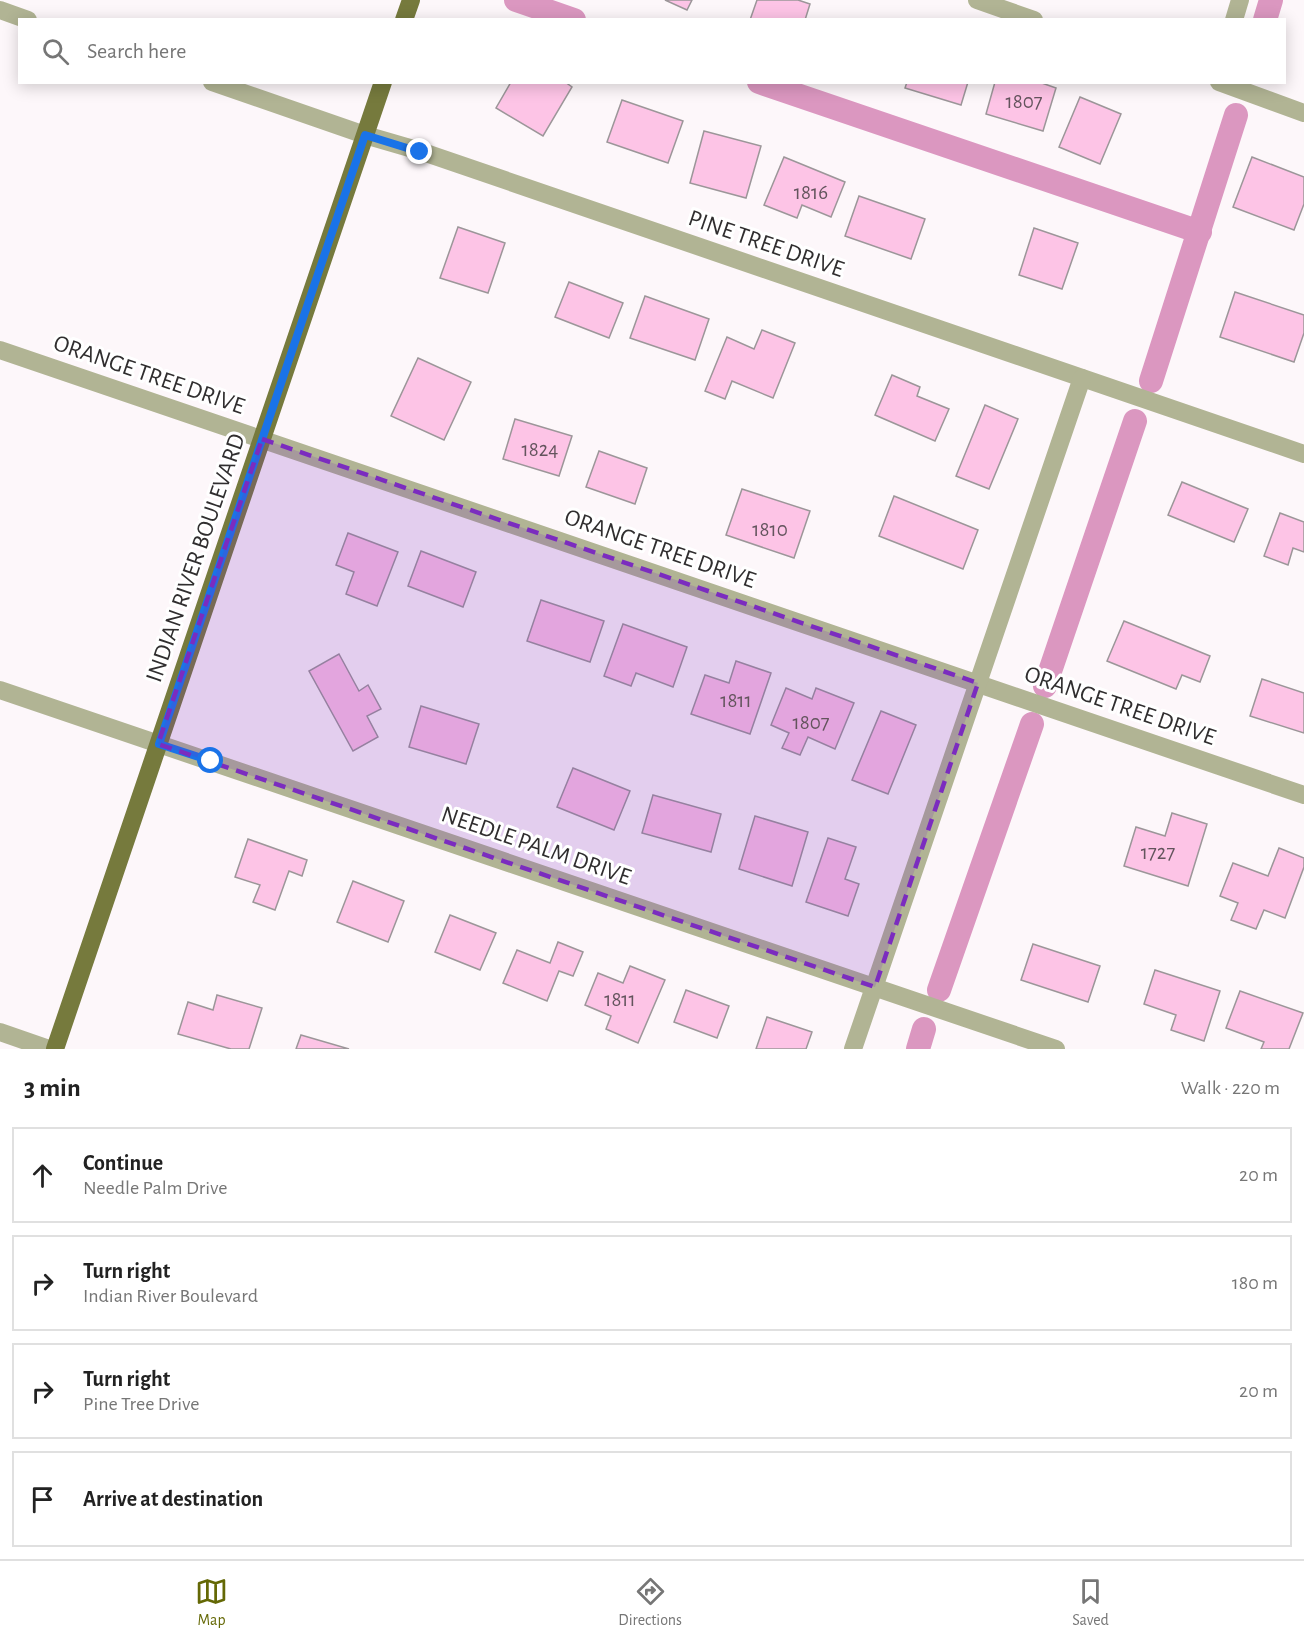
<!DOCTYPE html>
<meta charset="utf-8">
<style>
body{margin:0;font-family:"Alegreya Sans",sans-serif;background:#f6f6f6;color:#222}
.stop{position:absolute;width:18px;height:18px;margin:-14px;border:4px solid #1a73e8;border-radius:50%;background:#fff}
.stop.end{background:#1a73e8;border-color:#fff;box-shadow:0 2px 6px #0008}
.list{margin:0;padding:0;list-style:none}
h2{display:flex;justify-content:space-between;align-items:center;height:78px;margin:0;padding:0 24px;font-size:26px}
h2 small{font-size:20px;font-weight:400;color:#767676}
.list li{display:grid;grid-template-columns:39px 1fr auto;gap:18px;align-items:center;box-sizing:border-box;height:96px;margin:0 12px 12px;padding:0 12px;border:2px solid #e0e0e0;border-radius:0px}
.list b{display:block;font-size:22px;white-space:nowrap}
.list p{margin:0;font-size:20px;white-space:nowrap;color:#767676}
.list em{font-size:20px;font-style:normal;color:#767676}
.icon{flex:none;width:33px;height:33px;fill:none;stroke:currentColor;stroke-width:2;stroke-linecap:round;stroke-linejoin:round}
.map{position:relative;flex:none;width:1304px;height:1049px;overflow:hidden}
.search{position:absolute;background:#fff;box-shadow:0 3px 15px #0003;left:18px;right:18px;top:18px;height:66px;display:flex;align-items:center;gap:15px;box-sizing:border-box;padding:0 21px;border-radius:0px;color:#767676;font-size:22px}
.sheet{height:510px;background:#fff}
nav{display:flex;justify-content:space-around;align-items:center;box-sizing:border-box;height:84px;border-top:2px solid #e0e0e0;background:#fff;font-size:16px;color:#767676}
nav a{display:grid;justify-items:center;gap:3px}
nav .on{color:#646805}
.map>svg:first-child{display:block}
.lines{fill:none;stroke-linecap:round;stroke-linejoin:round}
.canal{stroke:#db97c0;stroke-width:24}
.building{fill:#fdc4e6;stroke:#9c9699;stroke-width:1.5}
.minor{stroke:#b1b494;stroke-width:18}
.major{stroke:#767a3d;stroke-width:18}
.route{stroke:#1a73e8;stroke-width:8}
.marked{fill:#7b2cbf;fill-opacity:0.2;stroke:#7b2cbf;stroke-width:4.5;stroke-dasharray:12 8;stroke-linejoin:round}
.labels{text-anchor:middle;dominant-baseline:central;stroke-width:6;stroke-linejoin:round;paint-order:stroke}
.number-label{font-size:21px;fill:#63545d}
.street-label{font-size:24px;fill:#302e2f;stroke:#fff}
</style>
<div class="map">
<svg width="1304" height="1049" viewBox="0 0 1304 1049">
<rect width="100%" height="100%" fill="#fdf7fa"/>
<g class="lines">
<g class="canal">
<path d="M516 0 574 20"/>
<path d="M1265 20 1271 0"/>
<path d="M759 82 1200 232"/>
<path d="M1151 381 1236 115"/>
<path d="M1045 686 1135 421"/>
<path d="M939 990 1032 724"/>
<path d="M918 1049 924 1029"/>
</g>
</g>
<g class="building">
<path d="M665 0H692L687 10Z"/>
<path d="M757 0H798L810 4 805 20H750Z"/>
<path d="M511 82H565L572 87 543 136 496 108Z"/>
<path d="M907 82H968L961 105 905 88Z"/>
<path d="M995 82H1039L1056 88 1043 131 986 114Z"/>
<path d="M1080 97 1121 114 1100 164 1059 147Z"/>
<path d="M622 100 683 121 668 163 607 142Z"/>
<path d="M704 131 761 146 746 198 690 183Z"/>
<path d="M784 157 845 182 831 217 802 205 797 218 764 205Z"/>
<path d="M1252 157 1304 177V204L1294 230 1233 207Z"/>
<path d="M859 196 925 219 911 259 845 236Z"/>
<path d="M458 227 505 243 488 293 440 278Z"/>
<path d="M1034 228 1078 243 1062 289 1019 275Z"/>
<path d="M569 282 623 303 609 338 555 317Z"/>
<path d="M1235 292 1304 315V333L1294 362 1220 337Z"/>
<path d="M645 296 709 319 695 360 630 338Z"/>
<path d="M762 330 795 343 773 398 732 381 725 399 705 391 727 337 754 349Z"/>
<path d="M418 358 471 382 444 440 391 416Z"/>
<path d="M892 375 920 387 917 396 949 409 935 441 875 415Z"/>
<path d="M985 405 1018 419 989 489 956 476Z"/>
<path d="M515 419 572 436 559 476 503 459Z"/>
<path d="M599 451 647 468 635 504 586 487Z"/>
<path d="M1182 482 1248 509 1234 542 1168 515Z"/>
<path d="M742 489 810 511 794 558 726 535Z"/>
<path d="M894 496 978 530 963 569 879 536Z"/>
<path d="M1280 513 1304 522V552L1293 548 1288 565 1264 556Z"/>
<path d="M348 533 398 552 377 606 346 594 354 572 336 565Z"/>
<path d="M421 551 476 572 463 607 408 586Z"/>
<path d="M541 600 604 621 590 662 527 641Z"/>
<path d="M1124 621 1210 656 1200 682 1182 675 1176 689 1107 661Z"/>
<path d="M623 624 687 647 673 687 636 673 631 686 604 676Z"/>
<path d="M339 654 359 691 368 685 381 709 367 716 378 737 353 751 309 671Z"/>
<path d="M736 661 771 673 750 734 691 714 705 675 729 683Z"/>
<path d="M1262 679 1304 693V733L1250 716Z"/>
<path d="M786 688 812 699 816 688 854 703 835 749 808 737 800 755 782 748 789 733 771 725Z"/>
<path d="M421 706 479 724 466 764 409 747Z"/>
<path d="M881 711 916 725 888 794 852 780Z"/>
<path d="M573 768 630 791 614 830 557 807Z"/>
<path d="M653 795 721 814 711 852 642 833Z"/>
<path d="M1172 813 1207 824 1188 886 1124 866 1136 827 1165 836Z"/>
<path d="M755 816 808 832 792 886 739 869Z"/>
<path d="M828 838 856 847 845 879 859 884 848 916 806 902Z"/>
<path d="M248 839 307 860 302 876 289 871 275 910 253 902 260 885 235 877Z"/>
<path d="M1279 848 1304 858V867L1285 918 1264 910 1256 929 1231 920 1238 903 1220 896 1233 863 1268 876Z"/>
<path d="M353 881 404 901 388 942 337 922Z"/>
<path d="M450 915 496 933 480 970 435 952Z"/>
<path d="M558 942 583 952 573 976 559 971 547 1001 503 983 517 950 550 963Z"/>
<path d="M1033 944 1100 966 1088 1002 1021 980Z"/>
<path d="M630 966 665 980 638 1043 606 1029 611 1016 585 1005 598 973 623 983Z"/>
<path d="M1155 970 1220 991 1204 1041 1171 1030 1176 1015 1144 1004Z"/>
<path d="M686 990 729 1006 717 1038 674 1022Z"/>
<path d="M1240 991 1303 1013 1289 1049H1261L1264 1042 1226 1028Z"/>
<path d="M217 995 262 1008 249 1049H231L178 1034 188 1002 213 1010Z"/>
<path d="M767 1017 812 1032 806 1049H756Z"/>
<path d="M301 1035 349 1049H296Z"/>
</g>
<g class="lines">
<g class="minor">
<path d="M977 0 1034 20"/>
<path d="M0 10 28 20"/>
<path d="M1234 20 1240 0"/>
<path d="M212 82 365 135 420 151 1304 454"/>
<path d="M1219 82 1304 113"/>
<path d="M0 350 1304 795"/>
<path d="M0 690 1056 1049"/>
<path d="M0 1032 49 1049"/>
<path d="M853 1049 1082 378"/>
</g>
<g class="major">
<path d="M404 20 411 0"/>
<path d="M55 1049 383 82"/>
</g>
</g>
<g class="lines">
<path class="route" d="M211 761 159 744 365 135 420 152"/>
</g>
<path class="marked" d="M262 439 978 683 875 987 158 744Z"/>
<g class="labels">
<g class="number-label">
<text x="1024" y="101">1807</text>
<text x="811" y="192">1816</text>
<text x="540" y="449">1824</text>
<text x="770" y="529">1810</text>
<text x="736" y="700">1811</text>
<text x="811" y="722">1807</text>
<text x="1158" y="852">1727</text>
<text x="620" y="999">1811</text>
</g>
<g class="street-label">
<text transform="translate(766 244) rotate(19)">PINE TREE DRIVE</text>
<text transform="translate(149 375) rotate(19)">ORANGE TREE DRIVE</text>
<text transform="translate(660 549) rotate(19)">ORANGE TREE DRIVE</text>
<text transform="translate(196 558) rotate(-71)">INDIAN RIVER BOULEVARD</text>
<text transform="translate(1120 706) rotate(19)">ORANGE TREE DRIVE</text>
<text transform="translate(536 846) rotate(19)">NEEDLE PALM DRIVE</text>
</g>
</g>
</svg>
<div class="stop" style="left:211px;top:761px"></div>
<div class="stop end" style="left:420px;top:152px"></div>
<div class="search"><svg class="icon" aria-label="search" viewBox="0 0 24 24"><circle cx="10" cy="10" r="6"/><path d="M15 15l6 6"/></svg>Search here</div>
</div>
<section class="sheet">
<h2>3 min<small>Walk · 220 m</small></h2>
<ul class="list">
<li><svg class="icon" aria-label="ahead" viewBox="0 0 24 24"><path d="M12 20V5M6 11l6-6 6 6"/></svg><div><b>Continue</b><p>Needle Palm Drive</p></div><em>20 m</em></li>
<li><svg class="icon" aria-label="right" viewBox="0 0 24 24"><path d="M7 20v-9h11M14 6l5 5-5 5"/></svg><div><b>Turn right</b><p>Indian River Boulevard</p></div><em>180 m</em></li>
<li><svg class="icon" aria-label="right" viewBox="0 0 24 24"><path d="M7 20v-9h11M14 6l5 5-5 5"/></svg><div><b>Turn right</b><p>Pine Tree Drive</p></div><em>20 m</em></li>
<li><svg class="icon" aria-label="arrive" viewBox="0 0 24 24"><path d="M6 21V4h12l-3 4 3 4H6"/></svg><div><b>Arrive at destination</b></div></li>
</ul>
</section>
<nav>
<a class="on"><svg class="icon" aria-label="map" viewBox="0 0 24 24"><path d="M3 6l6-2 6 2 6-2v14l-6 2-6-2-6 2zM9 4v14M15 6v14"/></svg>Map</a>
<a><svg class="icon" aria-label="directions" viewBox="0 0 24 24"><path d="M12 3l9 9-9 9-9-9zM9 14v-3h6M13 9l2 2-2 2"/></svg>Directions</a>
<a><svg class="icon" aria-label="saved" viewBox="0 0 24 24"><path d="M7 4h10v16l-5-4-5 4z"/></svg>Saved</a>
</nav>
